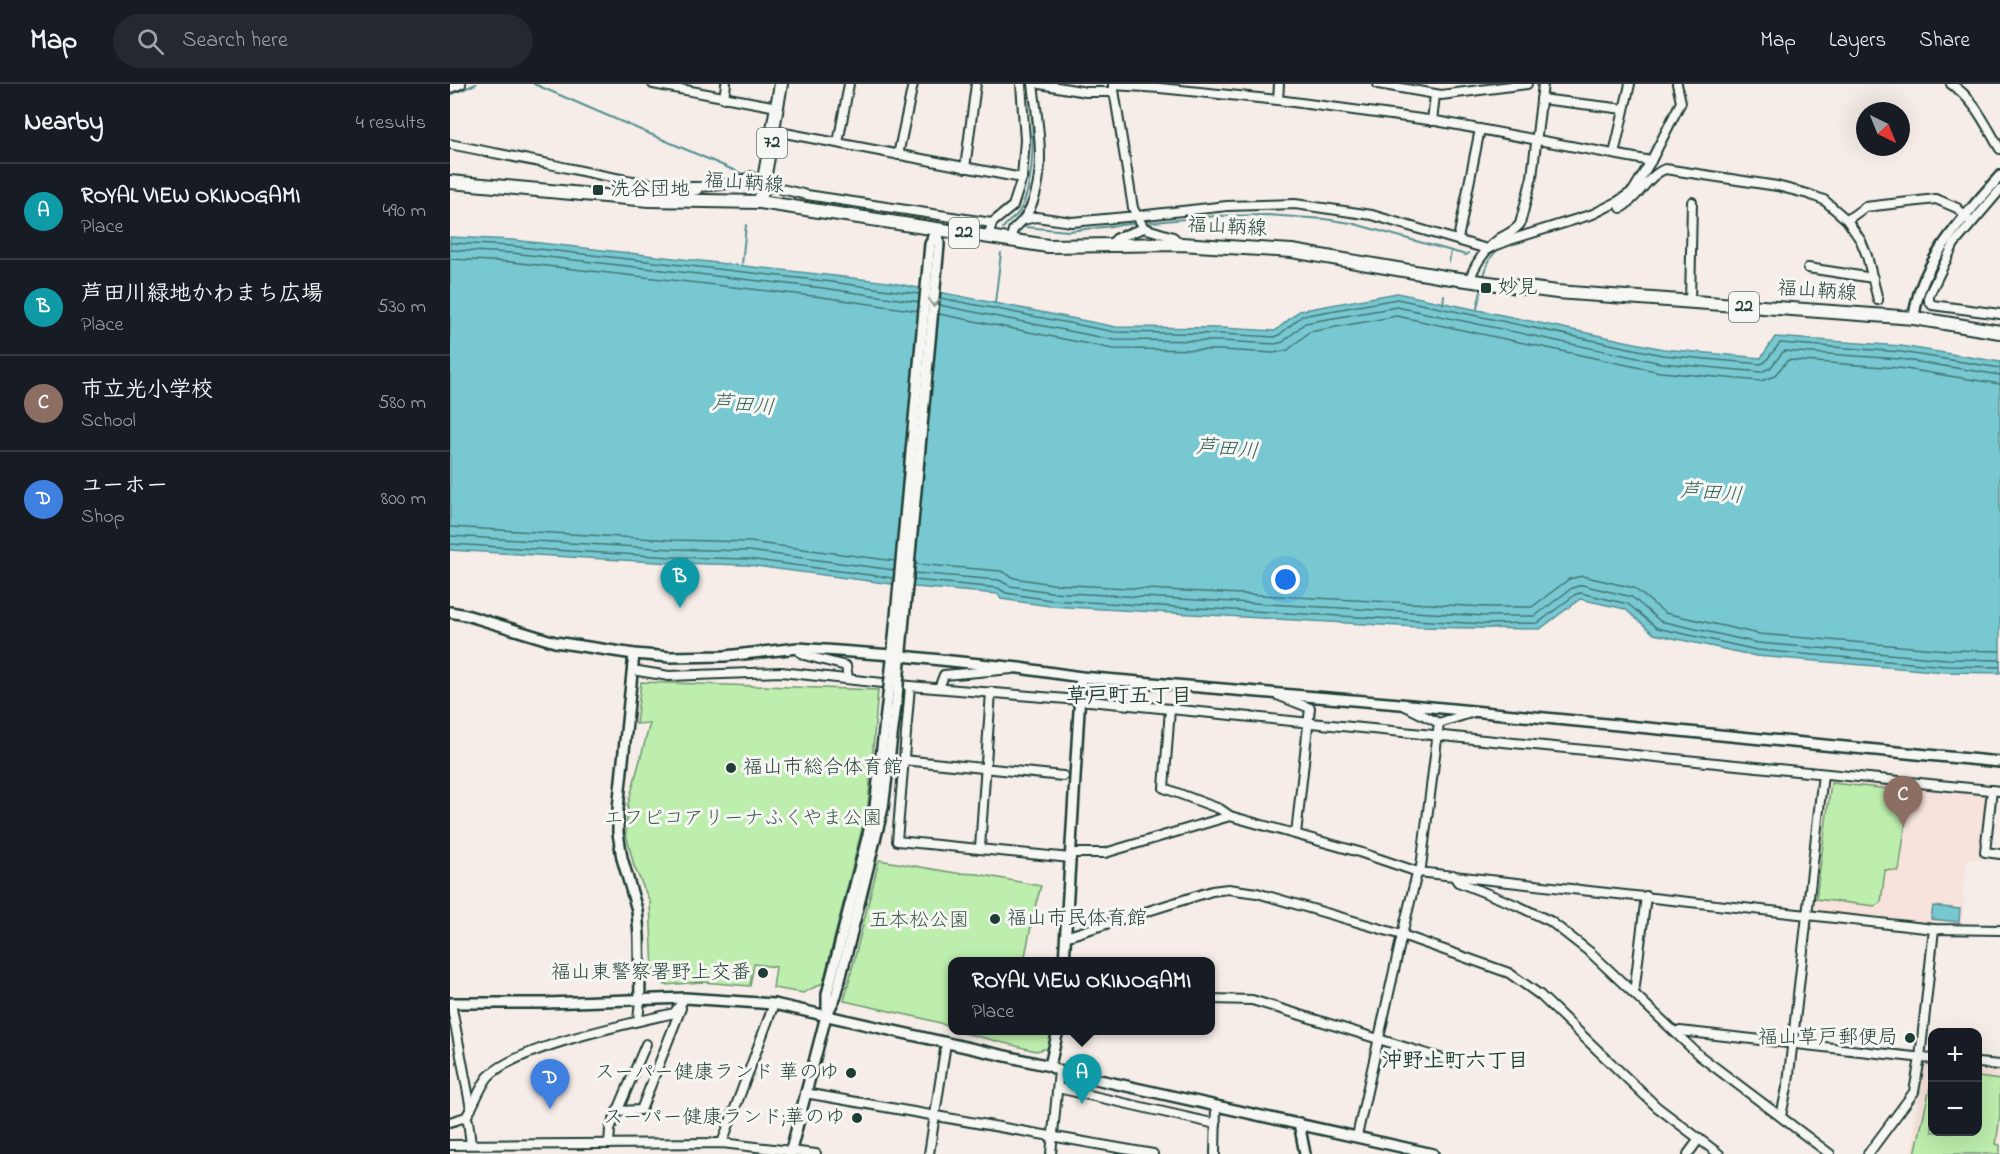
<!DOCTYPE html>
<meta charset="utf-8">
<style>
body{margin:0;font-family:"Indie Flower","Klee One",sans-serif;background:#242831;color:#f1f3f6}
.controls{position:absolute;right:18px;bottom:18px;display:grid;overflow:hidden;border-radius:12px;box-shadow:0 6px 24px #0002}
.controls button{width:54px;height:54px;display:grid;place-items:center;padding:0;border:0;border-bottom:2px solid #363941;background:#171b24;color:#f1f3f6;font:30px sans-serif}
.compass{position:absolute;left:1406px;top:18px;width:54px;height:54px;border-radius:50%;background:#171b24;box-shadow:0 6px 24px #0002;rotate:137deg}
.you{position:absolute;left:836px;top:496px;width:21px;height:21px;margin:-15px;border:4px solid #fff;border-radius:50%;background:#1a73e8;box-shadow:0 0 0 9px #1a73e833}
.badge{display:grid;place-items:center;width:39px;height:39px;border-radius:50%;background:#1a73e8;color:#fff;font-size:20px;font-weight:700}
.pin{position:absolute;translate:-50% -50px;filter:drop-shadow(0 2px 3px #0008)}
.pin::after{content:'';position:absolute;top:32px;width:21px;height:18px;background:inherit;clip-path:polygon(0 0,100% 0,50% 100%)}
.popup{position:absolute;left:498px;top:873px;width:267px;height:78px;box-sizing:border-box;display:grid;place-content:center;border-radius:12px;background:#171b24;filter:drop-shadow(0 2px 4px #0005);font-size:20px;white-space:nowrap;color:#9ea1a6}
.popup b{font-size:22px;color:#f1f3f6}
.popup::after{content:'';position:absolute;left:50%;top:100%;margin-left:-12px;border:12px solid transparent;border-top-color:#171b24}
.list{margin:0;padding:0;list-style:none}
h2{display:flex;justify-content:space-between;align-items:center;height:78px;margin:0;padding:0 24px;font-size:26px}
h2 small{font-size:20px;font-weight:400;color:#9ea1a6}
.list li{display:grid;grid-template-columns:39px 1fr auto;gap:18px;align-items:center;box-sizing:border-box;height:96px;padding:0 24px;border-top:2px solid #363941}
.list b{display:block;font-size:22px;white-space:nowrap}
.list p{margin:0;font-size:20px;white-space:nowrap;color:#9ea1a6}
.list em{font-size:20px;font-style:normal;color:#9ea1a6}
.icon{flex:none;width:33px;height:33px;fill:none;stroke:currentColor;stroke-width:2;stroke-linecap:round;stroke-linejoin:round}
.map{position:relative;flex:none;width:1550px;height:1070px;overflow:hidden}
header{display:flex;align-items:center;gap:36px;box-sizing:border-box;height:84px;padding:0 30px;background:#171b24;border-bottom:2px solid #363941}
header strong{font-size:28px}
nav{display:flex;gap:33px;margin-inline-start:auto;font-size:21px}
.search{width:420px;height:54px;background:#242831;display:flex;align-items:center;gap:15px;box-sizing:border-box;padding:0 21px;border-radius:33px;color:#9ea1a6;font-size:22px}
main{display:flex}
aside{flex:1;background:#171b24}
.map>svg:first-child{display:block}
.built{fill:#f7e2dc}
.green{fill:#bdeead;stroke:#6e9670;stroke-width:1.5}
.water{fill:#78c8d2;stroke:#549093;stroke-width:1.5}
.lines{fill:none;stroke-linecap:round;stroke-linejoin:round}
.shore{stroke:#437573;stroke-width:1.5}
.stream{stroke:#549093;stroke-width:2}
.minor-casing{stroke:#1f3d34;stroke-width:12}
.tertiary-casing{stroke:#1f3d34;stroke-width:14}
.primary-casing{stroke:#1f3d34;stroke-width:16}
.minor{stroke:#f6f6f2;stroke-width:8}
.tertiary{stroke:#f6f6f2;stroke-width:9}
.primary{stroke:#f6f6f2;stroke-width:12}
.tertiary-bridge-casing{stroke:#1f3d34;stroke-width:14;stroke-linecap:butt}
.tertiary-bridge{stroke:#f6f6f2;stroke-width:9}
.oneway{stroke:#8a9a93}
.poi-dot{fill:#1f3d34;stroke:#f6f6f2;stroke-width:2}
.labels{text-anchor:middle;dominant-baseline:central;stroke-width:6;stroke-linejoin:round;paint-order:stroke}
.shield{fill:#f6f6f2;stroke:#60746d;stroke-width:1.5}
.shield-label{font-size:18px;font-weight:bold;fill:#1f3d34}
.street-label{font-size:20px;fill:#1f3d34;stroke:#f6f6f2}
.poi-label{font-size:20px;fill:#1f3d34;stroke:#f6f6f2;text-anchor:start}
.park-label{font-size:20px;fill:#375846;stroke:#f6f6f2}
.water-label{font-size:21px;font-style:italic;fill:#35605c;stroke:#f6f6f2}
.neighbourhood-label{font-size:21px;font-weight:bold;fill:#1f3d34;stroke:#f6f6f2}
</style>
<header>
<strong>Map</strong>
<div class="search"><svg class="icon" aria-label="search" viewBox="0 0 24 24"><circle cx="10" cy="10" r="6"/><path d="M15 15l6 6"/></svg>Search here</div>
<nav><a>Map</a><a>Layers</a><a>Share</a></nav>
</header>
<main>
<aside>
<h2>Nearby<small>4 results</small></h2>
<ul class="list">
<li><span class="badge" style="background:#0f9aa8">A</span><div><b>ROYAL VIEW OKINOGAMI</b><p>Place</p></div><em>490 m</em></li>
<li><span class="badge" style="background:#0f9aa8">B</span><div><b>芦田川緑地かわまち広場</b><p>Place</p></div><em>530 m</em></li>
<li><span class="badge" style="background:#8d6e63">C</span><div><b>市立光小学校</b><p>School</p></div><em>580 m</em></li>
<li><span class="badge" style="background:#3f7fe0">D</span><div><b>ユーホー</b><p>Shop</p></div><em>800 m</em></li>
</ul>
</aside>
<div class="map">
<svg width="1550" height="1070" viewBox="0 0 1550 1070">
<rect width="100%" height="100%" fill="#f6ede8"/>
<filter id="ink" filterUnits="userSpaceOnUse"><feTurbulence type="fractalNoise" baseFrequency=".0167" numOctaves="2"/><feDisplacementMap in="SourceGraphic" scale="12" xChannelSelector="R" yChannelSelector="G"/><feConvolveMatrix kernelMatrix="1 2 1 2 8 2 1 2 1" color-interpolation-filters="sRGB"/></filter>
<g filter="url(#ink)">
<g class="built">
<path d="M1377 693 1540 709 1532 776 1517 775 1512 814H1515L1512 841H1483L1364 826 1360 823 1374 697Z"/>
<path d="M1473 978H1482V1048H1528V982L1550 984V1070H1461Z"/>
</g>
<g class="green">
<path d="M191 598 428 606 418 721 373 899 353 909 323 904 326 883 304 880 300 902 252 898 215 901 203 888 200 818 184 782 176 750 178 720 200 639 186 640Z"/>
<path d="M1381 699 1460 707 1449 787 1435 786 1431 818 1425 822 1366 815Z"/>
<path d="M429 776 506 789 528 790 591 802 585 823 574 877 503 878V945L490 939 471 934 394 917Z"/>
<path d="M506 947H603V960L598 964 586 967Z"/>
<path d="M1528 993 1550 996V1032L1546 1060 1550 1061V1070H1465L1482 994V1048H1528Z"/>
</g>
<g class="water">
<path d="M0 153 63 156 438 198 666 243 772 244 825 247 849 227 947 209 1213 265 1311 274 1325 253 1451 262 1550 278V589L1496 588 1306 572 1204 550 1175 525 1130 515 1090 545 967 543 600 522 551 515 548 510 465 503 298 481 223 479 0 466Z"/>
<path d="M1483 822 1510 825 1509 838 1481 835Z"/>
</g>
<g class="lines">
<g class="shore">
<path d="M0 159 62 162 374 197 469 210"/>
<path d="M0 166 62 169 373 204 469 218"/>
<path d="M0 175 61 178 372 213 468 227"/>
<path d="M490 214 665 248 771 250 825 253 829 251 852 232 947 215 1212 271 1311 280 1315 278 1330 259 1451 268 1550 284"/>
<path d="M489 221 664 256 771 257 825 260 833 258 855 239 947 223 1211 279 1311 288 1320 284 1334 267 1450 275 1550 291"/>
<path d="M489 230 663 265 771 266 824 269 838 266 859 248 947 232 1210 288 1311 297 1324 292 1338 276 1449 284 1550 300"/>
<path d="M0 443 223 456 300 458 445 477"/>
<path d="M0 452 223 465 299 467 444 486"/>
<path d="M0 460 223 473 298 475 443 494"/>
<path d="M465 480 551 487 564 494 602 500 1036 523H1082L1119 495 1132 492 1184 504 1215 529 1309 550 1497 566 1550 567"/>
<path d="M464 489 549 496 560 502 601 508 1036 532H1085L1122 504 1132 501 1182 513 1210 537 1308 559 1496 575 1550 576"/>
<path d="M464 496 548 504 556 509 600 516 1036 540 1088 539 1126 510 1131 509 1178 520 1207 544 1307 566 1496 582 1550 583"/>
</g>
<g class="stream">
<path d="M84 0 295 91"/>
<path d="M0 11 26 0"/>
<path d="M1197 94 1223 43"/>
<path d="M694 139 765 132 817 131 874 135 901 139 1016 171 1018 169"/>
<path d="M575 143 618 147 689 139"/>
<path d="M553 144C558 137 565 134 569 128 587 98 584 33 578 0"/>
<path d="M999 178 1001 167"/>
<path d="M292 181 296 141"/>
<path d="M1033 195C1037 182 1039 172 1050 164L1153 131 1163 125"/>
<path d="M545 219 551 169"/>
<path d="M993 220 994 211"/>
<path d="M1027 224 1032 203"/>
</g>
<g class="minor-casing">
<g id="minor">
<path d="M203 0 327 23"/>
<path d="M590 0 636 8H664"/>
<path d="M829 0 828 16 986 37 1201 77"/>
<path d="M928 0 991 11 1077 0"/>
<path d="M1501 0C1524 14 1536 42 1550 65"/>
<path d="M663 1 710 4 828 16"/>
<path d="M0 4 11 0"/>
<path d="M274 14 276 0"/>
<path d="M1091 15 1174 25"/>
<path d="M982 37 985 11"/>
<path d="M324 47 572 94"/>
<path d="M388 59 399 0"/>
<path d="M0 60C33 67 66 73 99 80 152 91 250 118 301 92"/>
<path d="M1164 70 1180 0"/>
<path d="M448 71 463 0"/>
<path d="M515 84 526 0"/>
<path d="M166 99 199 107V116"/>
<path d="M314 101 357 111 542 139"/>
<path d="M1550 106 1504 160 1479 211V217L1482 221 1550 230"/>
<path d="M199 107 238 108 247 106"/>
<path d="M1167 118 1171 124C1188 115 1197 92 1215 85L1327 102 1358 110 1374 116 1397 136 1411 157 1417 172 1428 216"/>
<path d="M573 136C600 100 588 41 583 0"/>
<path d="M1397 136 1415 123 1486 115 1507 124 1519 136"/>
<path d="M694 144 723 153 731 160"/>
<path d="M538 154 542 139 563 122 572 94 575 56 571 0"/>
<path d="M1008 155 1030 45"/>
<path d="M560 157 563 146 573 136 586 133 622 138 687 132 683 124 663 0"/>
<path d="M660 161 667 154 694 144 687 132 777 122 845 120 922 131 1037 165 1060 156 1143 130 1167 118 1183 107 1201 77 1231 18 1227 0"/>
<path d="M1358 184 1423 194"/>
<path d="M1019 197C1025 180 1035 165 1050 154 1057 150 1065 147 1070 140L1082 93 1093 0"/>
<path d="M1240 219 1242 118"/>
<path d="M348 564 350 568 354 571 396 582 398 594"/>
<path d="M182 586 219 592 331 588 460 602"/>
<path d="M489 604 494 591 562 585"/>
<path d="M827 611 860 624 846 750"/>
<path d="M720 625 714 704 770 725 780 732"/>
<path d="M989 639 1024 628"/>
<path d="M453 676 613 692"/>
<path d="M1542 706 1535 768 1550 770"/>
<path d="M530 764 541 608"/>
<path d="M621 769H655L780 732 909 768 968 788 1484 845 1550 846"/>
<path d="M621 774 447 757 460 602 629 616 1550 707"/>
<path d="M1003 791 1008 798 1066 821 1100 837 1141 869 1250 972 1380 1070"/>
<path d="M615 853 762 807 778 805 807 809 952 851 1059 889 1090 911 1207 1023 1269 1070"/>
<path d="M1184 909 1196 812"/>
<path d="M761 915 802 916 1003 978"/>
<path d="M1 919 21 1025"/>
<path d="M188 937 190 916"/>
<path d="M1226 949 1230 947 1482 975"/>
<path d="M1528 979 1550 981"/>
<path d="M608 1004 766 1040"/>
<path d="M355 1009 703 1070"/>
<path d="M167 1027 191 1026 231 924"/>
<path d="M1331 1032 1338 999 1373 690"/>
<path d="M16 1033 18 1037 21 1060"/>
<path d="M0 1038 16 1033C24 1021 29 1005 38 993 65 963 182 939 224 929L235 914"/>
<path d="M907 1052 952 851 966 793 971 783 989 639 955 622"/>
<path d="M272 1059 324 920"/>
<path d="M159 1060 160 1045 196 960"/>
<path d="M0 1061 272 1059 366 1070"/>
<path d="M479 1070 496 959"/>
<path d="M601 1070 609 987"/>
<path d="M765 1070 766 1022"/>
<path d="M1238 1070 1249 1055"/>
<path d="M1418 1070 1464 1008 1470 974 1484 845"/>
</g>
</g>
<g class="tertiary-casing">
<g id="tertiary">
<path d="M1464 234C1469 179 1515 132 1550 92"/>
<path d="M0 528 16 531 105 558 184 570 220 573 275 572 348 564 442 571 569 584 631 593 950 620 1550 678"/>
<path d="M184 570 168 725V749L172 774 187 826 189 852 190 916"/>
<path d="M442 576 480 160 488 145"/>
<path d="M450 577 489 161 488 146"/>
<path d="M614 878 631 593"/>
<path d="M0 919H96L235 914 324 920 600 982 609 987 983 1070"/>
<path d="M377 926V910L425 723 438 612"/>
<path d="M600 982 608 946"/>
<path d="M849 1039 855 1070"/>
<path d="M340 1070 376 932 386 912 433 724 447 613"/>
</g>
</g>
<g class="primary-casing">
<g id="primary">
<path d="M0 98 199 116 310 118 598 162 731 160 842 167 994 193 1107 208 1464 234 1550 248"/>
<path d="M310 118 331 0"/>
</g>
</g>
<use href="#minor" class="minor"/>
<use href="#tertiary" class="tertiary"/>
<use href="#primary" class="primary"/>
<g class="tertiary-bridge-casing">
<g id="tertiary-bridge">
<path d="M438 612 442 576"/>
<path d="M447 613 450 577"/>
</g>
</g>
<use href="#tertiary-bridge" class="tertiary-bridge"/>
</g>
<defs><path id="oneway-chevron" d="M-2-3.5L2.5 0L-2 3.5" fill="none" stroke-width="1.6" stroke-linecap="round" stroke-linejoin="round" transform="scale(1.5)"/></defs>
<use class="oneway" href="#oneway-chevron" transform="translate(484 219) rotate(95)"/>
</g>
<g class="poi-dot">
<rect x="142" y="100" width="12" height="12" rx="3"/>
<rect x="1030" y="198" width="12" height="12" rx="3"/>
<circle cx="281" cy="684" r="6"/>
<circle cx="545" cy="835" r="6"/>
<circle cx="313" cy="889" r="6"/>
<circle cx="1460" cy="954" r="6"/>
<circle cx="401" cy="989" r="6"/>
<circle cx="407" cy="1034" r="6"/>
</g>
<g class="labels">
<g class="shield">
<rect x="307" y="44" width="30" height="30" rx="4.5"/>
<rect x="499" y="134" width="30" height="30" rx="4.5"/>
<rect x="1279" y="208" width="30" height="30" rx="4.5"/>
</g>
<g class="shield-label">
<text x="322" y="59">72</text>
<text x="514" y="149">22</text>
<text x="1294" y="223">22</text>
</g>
<g class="street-label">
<text transform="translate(294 100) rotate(4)">福山鞆線</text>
<text transform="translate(777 144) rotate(3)">福山鞆線</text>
<text transform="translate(1367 208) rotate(4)">福山鞆線</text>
</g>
<g class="poi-label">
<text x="160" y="106">洗谷団地</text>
<text x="1048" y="204">妙見</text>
<text x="293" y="684">福山市総合体育館</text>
<text x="557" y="835">福山市民体育館</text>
<text x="301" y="889" text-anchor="end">福山東警察署野上交番</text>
<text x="1448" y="954" text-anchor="end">福山草戸郵便局</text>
<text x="389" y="989" text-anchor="end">スーパー健康ランド 華のゆ</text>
<text x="395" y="1034" text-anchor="end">スーパー健康ランド;華のゆ</text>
</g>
<g class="park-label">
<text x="293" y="735">エフピコアリーナふくやま公園</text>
<text x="469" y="837">五本松公園</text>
</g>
<g class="water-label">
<text transform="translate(293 322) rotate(5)">芦田川</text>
<text transform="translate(777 366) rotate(5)">芦田川</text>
<text transform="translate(1261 410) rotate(5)">芦田川</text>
</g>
<g class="neighbourhood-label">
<text x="679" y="613">草戸町五丁目</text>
<text x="1005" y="978">沖野上町六丁目</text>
</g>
</g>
</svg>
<div class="controls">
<button>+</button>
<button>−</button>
</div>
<svg class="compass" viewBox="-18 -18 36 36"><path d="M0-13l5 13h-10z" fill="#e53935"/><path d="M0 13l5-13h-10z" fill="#9ea1a6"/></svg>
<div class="you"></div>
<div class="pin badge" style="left:632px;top:1020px;background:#0f9aa8">A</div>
<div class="popup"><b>ROYAL VIEW OKINOGAMI</b>Place</div>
<div class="pin badge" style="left:230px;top:524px;background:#0f9aa8">B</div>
<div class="pin badge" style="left:1453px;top:742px;background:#8d6e63">C</div>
<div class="pin badge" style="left:100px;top:1025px;background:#3f7fe0">D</div>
</div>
</main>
